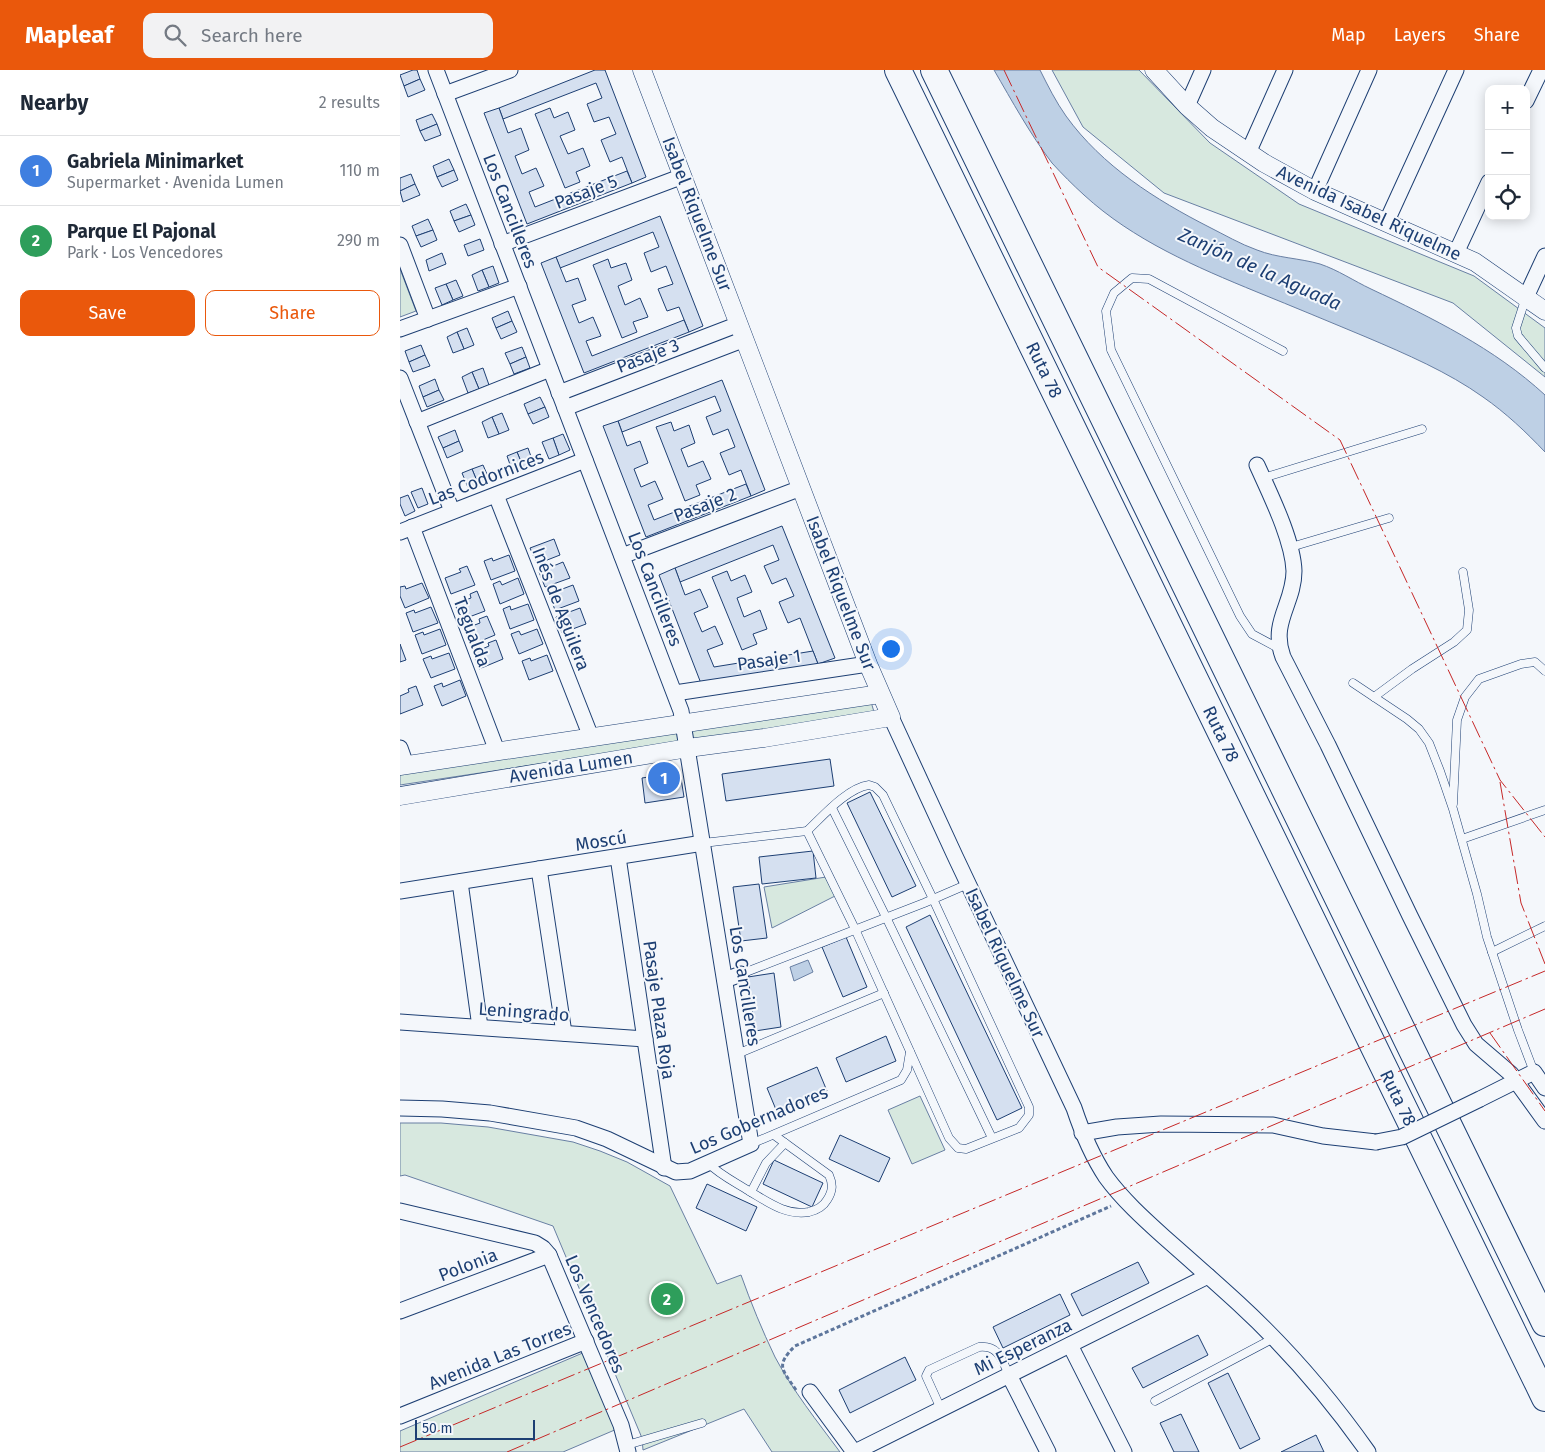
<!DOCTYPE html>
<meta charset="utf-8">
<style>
body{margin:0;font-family:"Fira Sans",sans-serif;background:#f2f2f3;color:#1f2937}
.controls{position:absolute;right:15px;top:15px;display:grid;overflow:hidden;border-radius:10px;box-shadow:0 2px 12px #0003}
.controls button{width:45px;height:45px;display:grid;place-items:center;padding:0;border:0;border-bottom:1px solid #e0e1e3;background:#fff;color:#1f2937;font:25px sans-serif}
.scale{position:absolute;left:15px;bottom:12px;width:120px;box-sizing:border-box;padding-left:5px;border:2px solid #1d3f73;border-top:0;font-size:14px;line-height:18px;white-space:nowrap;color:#1d3f73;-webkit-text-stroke:4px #f4f7fb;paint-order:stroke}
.you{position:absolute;left:490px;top:578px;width:18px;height:18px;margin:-12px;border:4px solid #fff;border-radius:50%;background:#1a73e8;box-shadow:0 0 0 8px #1a73e833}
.badge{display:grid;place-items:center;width:32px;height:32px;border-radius:50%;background:#ea580c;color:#fff;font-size:16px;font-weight:700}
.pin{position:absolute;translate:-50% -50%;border:2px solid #fff;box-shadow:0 1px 5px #0006}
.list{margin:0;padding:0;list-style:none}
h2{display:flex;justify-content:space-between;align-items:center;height:65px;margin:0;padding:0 20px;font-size:21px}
h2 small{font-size:16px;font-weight:400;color:#747a83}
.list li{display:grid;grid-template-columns:32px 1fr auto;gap:15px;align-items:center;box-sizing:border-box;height:70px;padding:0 20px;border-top:1px solid #e0e1e3}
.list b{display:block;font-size:19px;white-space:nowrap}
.list p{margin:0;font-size:16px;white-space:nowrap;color:#747a83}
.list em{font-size:16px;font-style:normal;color:#747a83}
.actions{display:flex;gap:10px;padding:15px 20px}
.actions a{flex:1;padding:11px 0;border:1px solid #ea580c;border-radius:10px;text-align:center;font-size:18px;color:#ea580c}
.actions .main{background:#ea580c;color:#fff}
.icon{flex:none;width:28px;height:28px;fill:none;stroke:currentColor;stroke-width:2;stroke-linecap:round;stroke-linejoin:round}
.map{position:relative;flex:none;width:1145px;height:1382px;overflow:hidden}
header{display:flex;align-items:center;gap:30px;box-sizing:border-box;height:70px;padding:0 25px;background:#ea580c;color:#fff}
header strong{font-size:24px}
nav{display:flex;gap:28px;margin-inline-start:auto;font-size:18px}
.search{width:350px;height:45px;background:#f2f2f3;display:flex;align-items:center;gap:12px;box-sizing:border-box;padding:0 18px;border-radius:10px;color:#747a83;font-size:19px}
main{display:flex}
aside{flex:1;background:#fff}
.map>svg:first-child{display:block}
.green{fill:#d7e8df;stroke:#687fa3}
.water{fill:#bed0e5;stroke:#687fa3}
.building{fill:#d5e0f0;stroke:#1d3f73}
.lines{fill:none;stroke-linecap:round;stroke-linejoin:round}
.service-casing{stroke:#1d3f73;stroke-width:9}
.minor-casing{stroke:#1d3f73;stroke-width:17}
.tertiary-casing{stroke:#1d3f73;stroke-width:19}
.motorway-casing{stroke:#1d3f73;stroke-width:28}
.path{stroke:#5e769c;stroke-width:3;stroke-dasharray:4 2.5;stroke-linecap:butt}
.service{stroke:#f4f7fb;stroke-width:8}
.minor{stroke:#f4f7fb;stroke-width:15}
.tertiary{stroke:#f4f7fb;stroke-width:18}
.motorway{stroke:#f4f7fb;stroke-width:26}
.minor-bridge-casing{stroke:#1d3f73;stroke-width:17;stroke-linecap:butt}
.minor-bridge{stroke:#f4f7fb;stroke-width:15}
.power{stroke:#c62828;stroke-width:1;stroke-dasharray:18 4 2.5 4;stroke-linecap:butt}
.labels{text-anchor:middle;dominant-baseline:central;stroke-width:4;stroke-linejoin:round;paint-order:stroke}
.street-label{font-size:18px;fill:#1d3f73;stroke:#f4f7fb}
.water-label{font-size:19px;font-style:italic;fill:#1d3f73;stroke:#f4f7fb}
</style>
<header>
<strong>Mapleaf</strong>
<div class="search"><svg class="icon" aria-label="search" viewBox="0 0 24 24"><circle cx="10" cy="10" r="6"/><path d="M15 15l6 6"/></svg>Search here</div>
<nav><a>Map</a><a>Layers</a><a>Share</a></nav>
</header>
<main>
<aside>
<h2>Nearby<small>2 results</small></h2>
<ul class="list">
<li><span class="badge" style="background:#3f7fe0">1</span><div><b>Gabriela Minimarket</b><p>Supermarket · Avenida Lumen</p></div><em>110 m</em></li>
<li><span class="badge" style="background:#2e9e5b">2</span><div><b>Parque El Pajonal</b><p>Park · Los Vencedores</p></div><em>290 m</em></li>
</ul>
<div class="actions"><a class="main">Save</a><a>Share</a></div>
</aside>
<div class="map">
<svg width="1145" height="1382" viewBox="0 0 1145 1382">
<rect width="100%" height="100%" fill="#f4f7fb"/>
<g class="green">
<path d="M652 0H739L810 73 899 134 1074 206 1145 258V307L1053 233 764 123 683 57Z"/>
<path d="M0 199 16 241 0 247Z"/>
<path d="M471 632 475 645 293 672 291 657Z"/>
<path d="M277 659 279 673 0 715V700Z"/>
<path d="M426 807 435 826 372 858 364 817Z"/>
<path d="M520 1026 545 1080 512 1094 488 1040Z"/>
<path d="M0 1053H41L88 1057 173 1072 200 1081 227 1092 270 1116 317 1214 341 1205C351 1233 362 1260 375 1287 393 1321 417 1351 440 1382H372L344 1339 243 1380 242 1368 153 1156 5 1105 0 1106Z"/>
<path d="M185 1282 217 1359 163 1382H0V1361Z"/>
</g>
<g class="water">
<path d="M594 0H640C648 16 656 32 666 46 702 96 756 130 809 157 825 165 840 174 857 180 877 188 899 188 920 194 938 200 954 211 971 219 1032 248 1094 278 1145 325V382C1126 362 1106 343 1083 327 1048 302 1006 284 966 267 930 252 894 237 857 222 796 197 733 170 684 125 673 115 662 104 652 93 630 64 612 31 594 0Z"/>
<path d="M408 890 413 902 394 911 390 897Z"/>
</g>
<g class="building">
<path d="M13 0H17L20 9 4 16 0 5Z"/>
<path d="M195 0H205L246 107 232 113 222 87 210 92 201 70 216 64 209 47 194 52 187 34 202 28 196 13 103 49 99 38Z"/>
<path d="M20 9 25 20 8 27 4 16Z"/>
<path d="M99 38 108 63 121 58 129 80 115 86 122 104 136 98 144 116 129 122 135 137 227 101 232 113 127 154 84 43Z"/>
<path d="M150 38 154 48 168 42 175 60 160 66 168 84 183 78 190 96 176 102 180 112 165 118 135 44Z"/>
<path d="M32 44 37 54 20 61 16 50Z"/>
<path d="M37 54 41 65 25 71 20 61Z"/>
<path d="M49 89 54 100 37 107 33 96Z"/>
<path d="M54 100 58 110 42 117 37 107Z"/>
<path d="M11 104 15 114 0 121V108Z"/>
<path d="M15 114 20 125 3 132 0 121Z"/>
<path d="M66 134 71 145 54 151 50 141Z"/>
<path d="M71 145 75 155 59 162 54 151Z"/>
<path d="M260 146 303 256 289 262 279 237 267 241 258 219 273 214 266 196 251 202 244 183 259 177 253 162 160 198 156 187Z"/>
<path d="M28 149 33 160 16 166 12 156Z"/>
<path d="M33 160 37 170 21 177 16 166Z"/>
<path d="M80 169 84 180 68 186 64 175Z"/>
<path d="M42 183 46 194 29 201 26 190Z"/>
<path d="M156 187 166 212 178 208 186 230 172 235 179 253 193 247 201 266 186 271 192 286 284 250 289 262 184 303 141 193Z"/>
<path d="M208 189 211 198 226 193 232 210 218 216 225 235 240 228 248 247 233 252 237 262 222 268 193 195Z"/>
<path d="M93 196 99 213 89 217 82 200Z"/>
<path d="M82 200 89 217 78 221 72 205Z"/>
<path d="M56 210 63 226 53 230 46 214Z"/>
<path d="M46 214 53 230 42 235 35 218Z"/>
<path d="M108 241 112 251 96 258 92 248Z"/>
<path d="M112 251 117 262 101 269 96 258Z"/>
<path d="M67 258 74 275 64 279 57 262Z"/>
<path d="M57 262 64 279 53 283 47 267Z"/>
<path d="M21 275 25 285 9 292 5 281Z"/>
<path d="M122 277 126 287 110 294 105 283Z"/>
<path d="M25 285 30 296 13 302 9 292Z"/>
<path d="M126 287 130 298 114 304 110 294Z"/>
<path d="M83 298 89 315 79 319 72 302Z"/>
<path d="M72 302 79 319 68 323 62 307Z"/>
<path d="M35 309 39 320 23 327 19 316Z"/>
<path d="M322 310 365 420 351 426 341 400 329 405 320 383 335 377 328 359 313 365 306 347 321 341 315 326 222 362 218 351Z"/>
<path d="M39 320 44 330 27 337 23 327Z"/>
<path d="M140 327 145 337 128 344 124 334Z"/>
<path d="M145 337 149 347 133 354 128 344Z"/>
<path d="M102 343 109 360 99 364 92 347Z"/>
<path d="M92 347 99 364 88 368 82 352Z"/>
<path d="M218 351 227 376 240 371 248 393 234 399 241 417 255 411 263 429 248 435 254 450 346 414 351 426 246 467 203 356Z"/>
<path d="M271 352 274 361 289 355 295 373 281 379 288 397 303 391 311 409 296 415 300 425 285 431 256 357Z"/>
<path d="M55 360 59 371 43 378 38 367Z"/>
<path d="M163 364 170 380 159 385 153 368Z"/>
<path d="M153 368 159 385 149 389 142 372Z"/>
<path d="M59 371 63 381 47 388 43 378Z"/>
<path d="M128 378 134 395 124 399 117 382Z"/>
<path d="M117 382 124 399 113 403 107 386Z"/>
<path d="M83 395 90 411 79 416 72 399Z"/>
<path d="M72 399 79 416 69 420 62 403Z"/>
<path d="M22 418 28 434 18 438 11 422Z"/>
<path d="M8 425 15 441 5 446 0 434V428Z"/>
<path d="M382 456 435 588 418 594 400 548 388 553 379 532 394 526 386 508 372 514 364 496 379 490 373 475 280 512 275 498Z"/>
<path d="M154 469 160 485 137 494 130 478Z"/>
<path d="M109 485 115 501 91 510 84 491 92 488 93 491Z"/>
<path d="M163 492 170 508 145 517 139 502Z"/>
<path d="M67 496 75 515 51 524 45 508 61 502 59 499Z"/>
<path d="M275 498 285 525 300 519 308 537 294 543 302 562 315 556 323 574 307 580 314 597 413 581 418 594 302 616 259 505Z"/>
<path d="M327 501 331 511 345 505 352 522 337 528 344 547 360 540 367 559 353 564 357 574 342 580 312 507Z"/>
<path d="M118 508 124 524 100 534 93 514 100 511 102 515Z"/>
<path d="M22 513 29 528 5 538 0 526V517L5 516 6 519Z"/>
<path d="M173 515 179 531 155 540 149 524Z"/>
<path d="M77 521 85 541 61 550 55 534 71 528 70 524Z"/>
<path d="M128 534 134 550 110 559 103 539 110 536 111 540Z"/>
<path d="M31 537 38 553 13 562 6 543 14 540 15 543Z"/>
<path d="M180 538 186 554 162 563 156 547Z"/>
<path d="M87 546 95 565 71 575 64 559 80 553 79 549Z"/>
<path d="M40 559 46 575 22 584 15 565 23 562 24 565Z"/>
<path d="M137 559 143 574 119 584 111 564 119 561 121 565Z"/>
<path d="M96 570 103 589 79 599 73 583 89 576 88 573Z"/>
<path d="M0 574 6 590 0 592Z"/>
<path d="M49 583 55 599 31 608 23 589 31 586 32 589Z"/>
<path d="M147 585 153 601 129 610 122 591 130 588 131 591Z"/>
<path d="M60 610 66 626 42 636 34 616 42 613 43 617Z"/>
<path d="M16 616 23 635 0 644V626L9 622 8 619Z"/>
<path d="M430 689 434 716 326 731 322 704Z"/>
<path d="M280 702 284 727 245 733 242 708Z"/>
<path d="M470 722 516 816 492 827 447 733Z"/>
<path d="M413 781 416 808 362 814 359 787Z"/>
<path d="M359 814 367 868 341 871 333 817Z"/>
<path d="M530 845 622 1038 597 1050 506 857Z"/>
<path d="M446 867 467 917 443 927 422 877Z"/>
<path d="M374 903 381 957 355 961 348 907Z"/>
<path d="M486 966 496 991 446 1012 436 988Z"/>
<path d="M417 997 427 1021 377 1042 367 1018Z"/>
<path d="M440 1065 490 1088 479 1112 429 1089Z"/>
<path d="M374 1090 423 1113 412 1137 363 1114Z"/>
<path d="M307 1114 357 1137 346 1161 296 1138Z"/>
<path d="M738 1192 749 1213 682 1246 671 1224Z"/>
<path d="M660 1224 670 1245 603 1278 593 1257Z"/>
<path d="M798 1265 808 1285 743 1318 732 1298Z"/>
<path d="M505 1287 516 1310 450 1343 439 1320Z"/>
<path d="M828 1303 860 1369 840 1379 808 1313Z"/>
<path d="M781 1344 799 1382H774L760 1353Z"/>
<path d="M916 1365 924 1382H881Z"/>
</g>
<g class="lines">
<g class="service-casing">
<g id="service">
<path d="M1126 227 1116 258 1118 266 1145 298"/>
<path d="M863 408 1022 359"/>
<path d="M891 477 989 448"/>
<path d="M880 579 852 564 840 546 711 280 706 241 714 223 732 208 749 209 883 281"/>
<path d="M953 613 1007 649 1019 659 1029 673 1040 701 1053 739 1077 824 1087 867 1118 960 1134 1002"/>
<path d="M974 627 1012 599 1054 572 1067 560 1069 540 1063 502"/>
<path d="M469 715 475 717 483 725 533 829 629 1037V1045L619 1058 566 1079 558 1078 549 1068 455 859 407 761C423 746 447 718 469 715Z"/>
<path d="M1053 734 1057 650 1065 627 1079 609 1121 594 1135 592 1145 601"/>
<path d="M432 738 486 847 592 1068"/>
<path d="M1062 769 1145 740"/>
<path d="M303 773 407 761"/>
<path d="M1092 882 1145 856"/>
<path d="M341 904 524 833 568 814"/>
<path d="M337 984 484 923"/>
<path d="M351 1074 501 1010 507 1000 510 982"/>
<path d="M308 1093C320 1105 335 1112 349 1121 368 1132 386 1146 409 1142 417 1140 423 1137 427 1130 433 1121 433 1114 429 1105L374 1065"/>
<path d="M351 1122 366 1093 385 1073"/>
<path d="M755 1331 874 1268"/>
<path d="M541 1339 526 1306 529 1300 579 1277C599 1275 602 1290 609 1305"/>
<path d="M227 1375 302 1353"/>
</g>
</g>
<g class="minor-casing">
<g id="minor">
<path d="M45 24 110 0"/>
<path d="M1126 31 1141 0"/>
<path d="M787 36 803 0"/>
<path d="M848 83 885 0"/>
<path d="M915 121 969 0"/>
<path d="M986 153 1056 0"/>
<path d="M102 174 283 106"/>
<path d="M0 175 28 249"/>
<path d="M1056 183 1089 112"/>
<path d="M1126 227 1145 186"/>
<path d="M0 259 119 216"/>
<path d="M0 308 52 441"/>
<path d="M159 323 339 254"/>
<path d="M165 338 345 269"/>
<path d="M17 352 150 299"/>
<path d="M857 395C870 424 893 470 894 501 894 534 870 552 883 587L928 675 1010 846 1064 955 1076 974 1111 1004 1145 1051"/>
<path d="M96 425 191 667"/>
<path d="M12 457 97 681"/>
<path d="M0 462 185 390"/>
<path d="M222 486 401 418"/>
<path d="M275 623 468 594"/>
<path d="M491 647 555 786 674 1038C682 1062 692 1086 706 1107 722 1129 744 1149 764 1167 789 1189 814 1211 838 1233 887 1278 930 1328 968 1382"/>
<path d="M0 678 6 695"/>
<path d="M218 787 264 1098"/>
<path d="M139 799 164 963"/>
<path d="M60 812 80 957"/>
<path d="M0 821 303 773"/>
<path d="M325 910 341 904"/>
<path d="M0 952 245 969"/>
<path d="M1080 1029 1134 1002 1145 1018"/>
<path d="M0 1038 42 1039 90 1043 176 1058 207 1069 276 1102 290 1101 351 1074 281 641 36 0"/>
<path d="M682 1063 717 1057 761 1054 873 1055 923 1066 976 1072"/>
<path d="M0 1141 135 1173 143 1178 149 1185 221 1355 228 1382"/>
<path d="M0 1241 149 1185"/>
<path d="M670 1275 724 1382"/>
<path d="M609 1305 648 1382"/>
<path d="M410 1322 454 1382"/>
<path d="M0 1346 186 1271"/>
<path d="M455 1382 808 1206"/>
</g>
</g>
<g class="tertiary-casing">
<g id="tertiary">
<path d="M754 0 787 36 812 58 864 93 915 121 1075 192 1145 241"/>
<path d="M0 696 480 624"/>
<path d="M0 726 288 678 364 668 491 647 468 594 242 0"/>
</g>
</g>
<g class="motorway-casing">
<g id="motorway">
<path d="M498 0 1145 1328"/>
<path d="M534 0 1145 1253"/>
</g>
</g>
<path class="path" d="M396 1320C382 1299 375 1296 395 1276L711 1136"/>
<use href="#service" class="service"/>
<use href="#minor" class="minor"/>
<use href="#tertiary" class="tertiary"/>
<use href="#motorway" class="motorway"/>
<g class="minor-bridge-casing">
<path id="minor-bridge" d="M976 1072 1002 1067 1080 1029"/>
</g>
<use href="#minor-bridge" class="minor-bridge"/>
<g class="power">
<path d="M604 0 698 197 940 370 1100 710 1145 767"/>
<path d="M1100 712 1121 833 1145 894"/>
<path d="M1090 963 1145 1041"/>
<path d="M0 1377 1145 901"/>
<path d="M107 1382 1145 939"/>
</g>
</g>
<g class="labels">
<g class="street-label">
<text transform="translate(186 122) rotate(-21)">Pasaje 5</text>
<text transform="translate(110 141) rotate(69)">Los Cancilleres</text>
<text transform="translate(969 143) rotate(25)">Avenida Isabel Riquelme</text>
<text transform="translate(297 144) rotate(69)">Isabel Riquelme Sur</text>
<text transform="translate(248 286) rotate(-21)">Pasaje 3</text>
<text transform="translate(644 300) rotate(64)">Ruta 78</text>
<text transform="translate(86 408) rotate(-21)">Las Codornices</text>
<text transform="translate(305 435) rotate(-21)">Pasaje 2</text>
<text transform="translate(255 519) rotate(69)">Los Cancilleres</text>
<text transform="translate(441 523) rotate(69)">Isabel Riquelme Sur</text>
<text transform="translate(161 539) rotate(69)">Inés de Aguilera</text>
<text transform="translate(72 562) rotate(69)">Tegualda</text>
<text transform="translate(369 590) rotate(-8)">Pasaje 1</text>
<text transform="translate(821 664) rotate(64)">Ruta 78</text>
<text transform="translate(171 697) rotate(-9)">Avenida Lumen</text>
<text transform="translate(201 771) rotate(-9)">Moscú</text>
<text transform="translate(605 893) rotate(65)">Isabel Riquelme Sur</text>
<text transform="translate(345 916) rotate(81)">Los Cancilleres</text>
<text transform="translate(259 940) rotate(82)">Pasaje Plaza Roja</text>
<text transform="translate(124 942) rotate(4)">Leningrado</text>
<text transform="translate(998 1028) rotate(64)">Ruta 78</text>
<text transform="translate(359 1050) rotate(-23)">Los Gobernadores</text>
<text transform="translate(68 1195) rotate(-21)">Polonia</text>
<text transform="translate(195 1244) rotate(67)">Los Vencedores</text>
<text transform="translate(623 1277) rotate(-26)">Mi Esperanza</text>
<text transform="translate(100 1286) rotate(-22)">Avenida Las Torres</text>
</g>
<g class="water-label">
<text transform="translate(860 199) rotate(24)">Zanjón de la Aguada</text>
</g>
</g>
</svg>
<div class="controls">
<button>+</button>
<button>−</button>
<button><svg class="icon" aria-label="locate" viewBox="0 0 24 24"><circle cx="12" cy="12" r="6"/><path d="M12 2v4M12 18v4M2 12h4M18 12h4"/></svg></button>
</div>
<div class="scale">50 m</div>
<div class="you"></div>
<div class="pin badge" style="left:264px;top:708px;background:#3f7fe0">1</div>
<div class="pin badge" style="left:267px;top:1229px;background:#2e9e5b">2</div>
</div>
</main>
